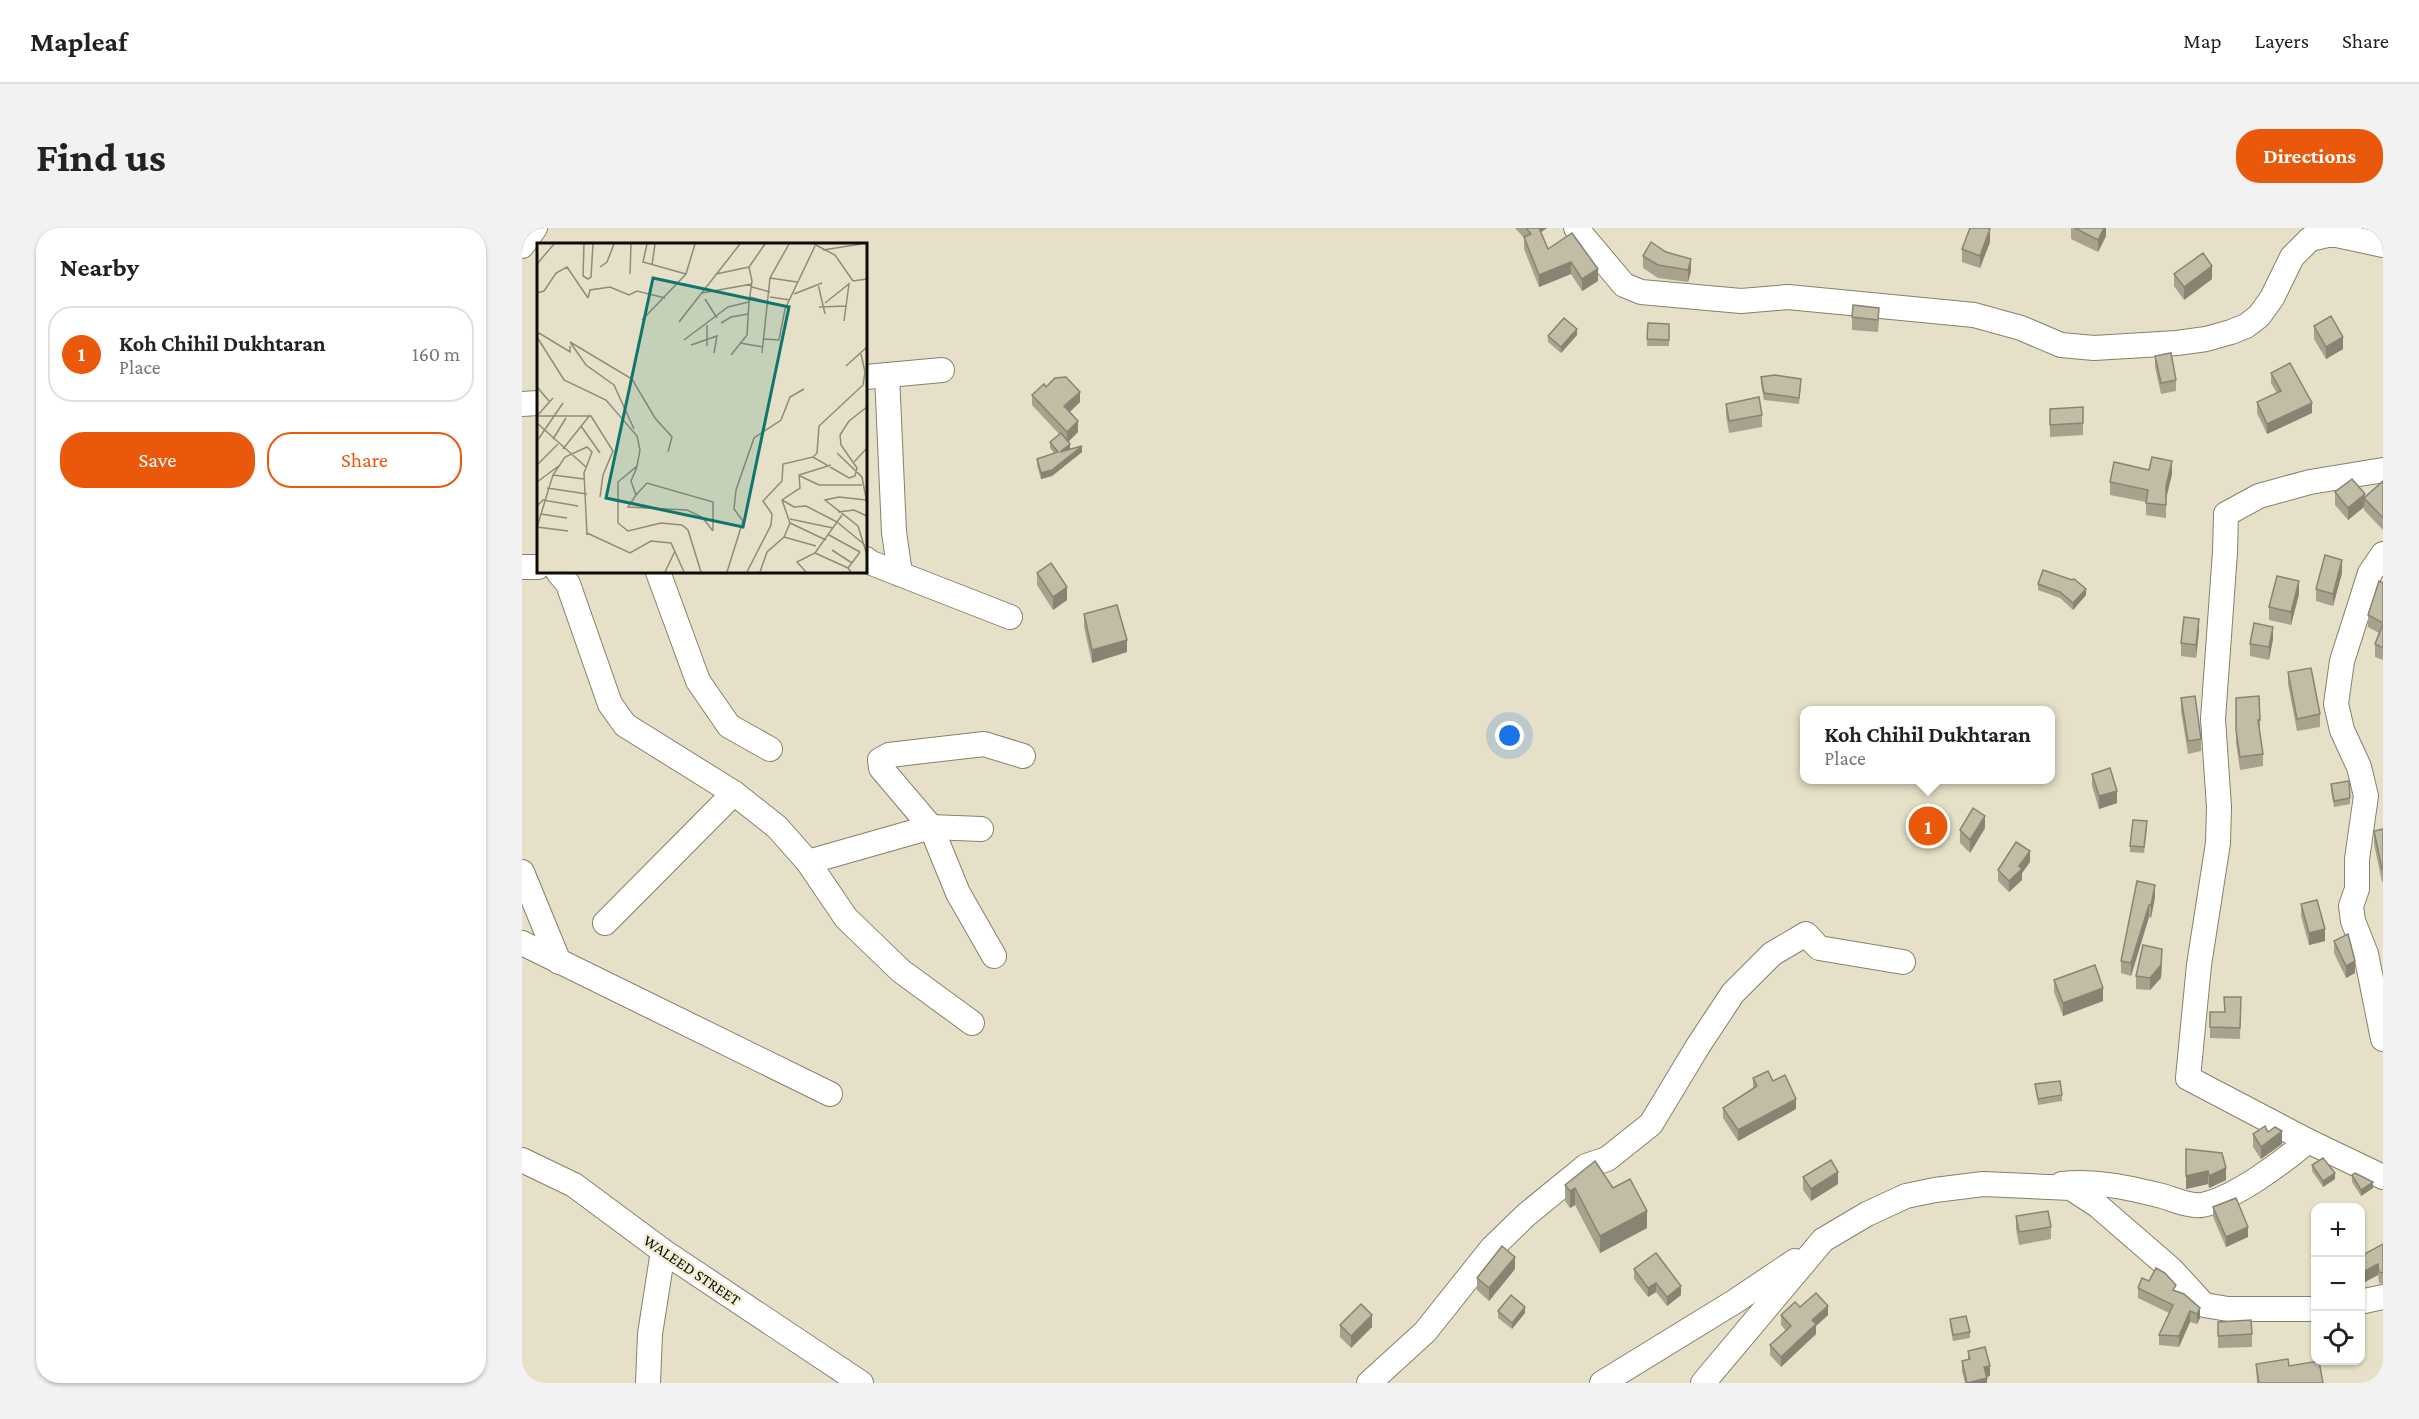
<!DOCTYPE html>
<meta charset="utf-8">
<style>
body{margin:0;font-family:"Crimson Pro",serif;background:#f2f2f2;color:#222}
.controls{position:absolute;right:18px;bottom:18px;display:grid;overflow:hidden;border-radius:12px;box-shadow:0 2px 4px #0004}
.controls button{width:54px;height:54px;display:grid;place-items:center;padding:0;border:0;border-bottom:2px solid #e0e0e0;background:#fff;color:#222;font:30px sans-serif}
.you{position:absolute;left:988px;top:508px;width:21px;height:21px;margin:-15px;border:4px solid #fff;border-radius:50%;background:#1a73e8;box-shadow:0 0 0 9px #1a73e833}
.badge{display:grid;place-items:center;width:39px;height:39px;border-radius:50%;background:#ea580c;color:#fff;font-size:20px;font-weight:700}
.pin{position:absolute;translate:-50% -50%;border:3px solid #fff;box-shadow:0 2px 6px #0006}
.popup{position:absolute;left:1278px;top:478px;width:255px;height:78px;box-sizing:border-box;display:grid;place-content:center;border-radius:12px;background:#fff;filter:drop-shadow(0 2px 4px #0005);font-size:20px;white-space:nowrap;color:#767676}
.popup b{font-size:22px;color:#222}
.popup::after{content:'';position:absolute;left:50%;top:100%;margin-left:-12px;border:12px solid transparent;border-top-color:#fff}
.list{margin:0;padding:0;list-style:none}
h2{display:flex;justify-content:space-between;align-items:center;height:78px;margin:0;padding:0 24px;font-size:26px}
h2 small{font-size:20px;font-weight:400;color:#767676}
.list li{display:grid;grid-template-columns:39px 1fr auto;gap:18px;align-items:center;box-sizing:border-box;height:96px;margin:0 12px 12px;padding:0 12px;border:2px solid #e0e0e0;border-radius:24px}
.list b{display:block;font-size:22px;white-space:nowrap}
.list p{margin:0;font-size:20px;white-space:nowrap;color:#767676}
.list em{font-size:20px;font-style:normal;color:#767676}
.actions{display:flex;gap:12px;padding:18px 24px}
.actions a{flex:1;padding:14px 0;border:2px solid #ea580c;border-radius:24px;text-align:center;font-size:21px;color:#ea580c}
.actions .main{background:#ea580c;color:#fff}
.icon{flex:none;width:33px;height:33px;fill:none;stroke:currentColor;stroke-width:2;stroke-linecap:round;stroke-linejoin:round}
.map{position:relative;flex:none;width:1861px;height:1155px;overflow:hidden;border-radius:24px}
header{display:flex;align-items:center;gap:36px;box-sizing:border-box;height:84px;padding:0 30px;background:#fff;border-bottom:2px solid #e0e0e0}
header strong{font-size:28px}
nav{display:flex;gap:33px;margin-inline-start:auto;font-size:21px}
.intro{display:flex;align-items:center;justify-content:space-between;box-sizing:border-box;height:144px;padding:0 36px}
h1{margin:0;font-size:42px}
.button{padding:15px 27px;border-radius:24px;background:#ea580c;color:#fff;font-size:21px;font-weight:700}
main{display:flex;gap:36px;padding:0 36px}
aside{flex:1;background:#fff;border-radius:24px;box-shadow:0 2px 4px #0004}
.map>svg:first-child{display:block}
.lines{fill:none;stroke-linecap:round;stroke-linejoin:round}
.minor-casing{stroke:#86816a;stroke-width:26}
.minor{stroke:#fff;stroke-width:24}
.wall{fill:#a6a28d}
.shaded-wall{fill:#878473}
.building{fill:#c1bca4;stroke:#878473;stroke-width:1.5}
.labels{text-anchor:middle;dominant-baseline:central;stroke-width:5;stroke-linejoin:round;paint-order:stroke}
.street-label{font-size:16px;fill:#0d0c04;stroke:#f2edd4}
.inset-road{fill:none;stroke:#8f8b79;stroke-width:1.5}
.view{fill:#0f766e;fill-opacity:0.15;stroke:#0f766e;stroke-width:3}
.inset-edge{fill:none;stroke:#0d0c04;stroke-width:3}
</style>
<header>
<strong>Mapleaf</strong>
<nav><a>Map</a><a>Layers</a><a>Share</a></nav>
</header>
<div class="intro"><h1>Find us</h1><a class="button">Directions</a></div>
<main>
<aside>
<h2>Nearby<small></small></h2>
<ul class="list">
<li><span class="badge">1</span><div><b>Koh Chihil Dukhtaran</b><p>Place</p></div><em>160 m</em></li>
</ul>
<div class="actions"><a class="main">Save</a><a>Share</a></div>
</aside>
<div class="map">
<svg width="1861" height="1155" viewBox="0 0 1861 1155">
<rect width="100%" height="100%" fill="#e5e0c7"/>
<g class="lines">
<g class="minor-casing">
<g id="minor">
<path d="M1054 0 1102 57 1119 64 1219 73 1266 69 1452 87 1499 100 1539 117 1572 120 1655 115 1684 111 1709 104 1724 98 1737 88 1750 70 1770 29 1788 11 1810 6 1861 17"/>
<path d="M0 18 13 0"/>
<path d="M365 147 372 304 378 346"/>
<path d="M344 149 420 142"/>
<path d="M0 176 16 175"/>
<path d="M1861 326 1848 345 1836 383 1820 433 1814 476 1820 502 1837 539 1844 568 1835 631V661L1829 678 1831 693 1844 726 1861 811"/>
<path d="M344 331 347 334 488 389"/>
<path d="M0 339H16"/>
<path d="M36 344 46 356 88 476 103 497 212 565 255 599 286 634 324 690 379 743 450 795"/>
<path d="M136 344 176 453 207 498 248 521"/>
<path d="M286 634 409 599 459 601"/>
<path d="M0 644 37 734"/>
<path d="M83 695 212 565"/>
<path d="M0 715 308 866"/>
<path d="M472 728 436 665 409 599 359 540 358 532 367 527 462 516 501 528"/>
<path d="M1786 913 1666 850 1677 737 1696 615 1697 579 1691 491 1703 324 1704 286 1737 268 1788 254 1861 242"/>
<path d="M0 932 52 957 141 1023 339 1155"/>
<path d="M1540 956C1574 952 1608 960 1640 968 1651 971 1669 979 1680 977 1712 971 1761 934 1786 913L1861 949"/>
<path d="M1838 1074 1861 1069"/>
<path d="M126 1155 128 1106 141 1023"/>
<path d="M847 1155 903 1104 970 1020 1004 987 1064 938 1085 931 1129 896 1176 818 1211 765 1250 726 1284 706 1297 720 1381 734"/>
<path d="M1080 1155 1212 1074 1273 1033"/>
<path d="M1181 1155 1301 1012 1345 986 1384 968 1413 962 1461 956 1549 960 1575 977 1649 1041 1682 1077 1706 1081H1794"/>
</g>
</g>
<use href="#minor" class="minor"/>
</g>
<g class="wall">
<path d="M993 0H1025L1019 4 1026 21 1050 5 1076 53 1060 63 1049 46 1017 59 1002 21V10Z"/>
<path d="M1549 0H1584V8L1576 24 1549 11Z"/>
<path d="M1129 14 1169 43 1166 54 1136 50 1121 40V28Z"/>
<path d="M1468 14 1458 40 1440 34V21Z"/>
<path d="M1652 46 1690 51 1662 72 1652 58Z"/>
<path d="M1330 89 1357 92 1356 104 1330 102Z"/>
<path d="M1126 95 1147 96V118H1125Z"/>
<path d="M1792 98 1821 121 1804 131 1792 111Z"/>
<path d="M1055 107 1039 125 1026 114V108Z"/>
<path d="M1633 128 1654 152V163L1639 166 1633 139Z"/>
<path d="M1749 145 1790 185 1745 206 1735 185V174L1755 165 1749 155Z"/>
<path d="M1239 149 1279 157 1277 176 1242 172 1239 156Z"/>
<path d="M524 159 558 174 548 184 556 204 546 214 548 221 560 224 530 248 519 251 515 237V231L532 225 528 220V214L537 206 510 177V167Z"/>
<path d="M1204 176 1240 187V199L1207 205 1204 188Z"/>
<path d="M1528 181 1561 195V207L1528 209Z"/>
<path d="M1627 242 1650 246 1644 271V290L1624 287V274L1588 267V254Z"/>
<path d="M1861 253V302L1842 282V279L1826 292 1813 277V264L1843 269Z"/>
<path d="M515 345 545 372 531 382 515 357Z"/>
<path d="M1820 345 1811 378 1794 373V361Z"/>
<path d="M1861 355V432L1853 429V416L1857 405 1846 399V387Z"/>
<path d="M1516 356 1564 367 1551 382 1538 370 1516 362Z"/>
<path d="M1777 366 1769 397 1747 392V379Z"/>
<path d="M562 386 605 424 570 435 562 399Z"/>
<path d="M1677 403 1674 430 1659 428V415Z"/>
<path d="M1751 411 1747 432 1728 428V416Z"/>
<path d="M1766 444 1798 486V499L1775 503 1766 456Z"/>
<path d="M1659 470 1679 511V523L1666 526 1659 483Z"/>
<path d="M1714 470 1738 492V505L1741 526V538L1718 542 1714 515Z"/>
<path d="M1570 546 1595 575 1577 581 1570 558Z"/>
<path d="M1809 556 1828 570V576L1812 579 1809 562Z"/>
<path d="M1463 600 1448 625 1438 615V602Z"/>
<path d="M1625 600 1622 625 1608 624V618Z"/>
<path d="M1861 601V654H1860L1852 616V603Z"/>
<path d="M1508 634 1500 645V652L1487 664 1476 653V642Z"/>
<path d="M1615 653 1633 669 1629 690 1627 689 1609 748 1599 745V733Z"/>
<path d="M1779 676 1803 713 1787 717 1779 688Z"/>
<path d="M1812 713 1833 745 1824 750 1812 725Z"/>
<path d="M1640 733 1639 750 1628 762 1614 761V748Z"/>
<path d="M1532 752 1581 773 1541 788 1532 764Z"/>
<path d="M1719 769 1718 811 1688 810V784H1702Z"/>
<path d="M1231 850 1251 853 1274 881 1216 913 1201 890V880L1231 861Z"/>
<path d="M1513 856 1540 867V873L1516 877Z"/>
<path d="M1746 904 1760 916 1739 931 1731 919V906Z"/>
<path d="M1664 921 1704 952 1687 960 1686 956 1664 961Z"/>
<path d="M1790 937 1813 951 1801 959 1790 943Z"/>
<path d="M1830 947 1851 960 1839 968 1830 954Z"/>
<path d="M1281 949 1316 956 1289 973 1281 962Z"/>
<path d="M1043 957 1091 960 1125 1000 1078 1025 1053 977 1048 980 1043 973Z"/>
<path d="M1691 979 1726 1009 1704 1019 1691 989Z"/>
<path d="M1494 988 1529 999V1011L1497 1017 1494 1001Z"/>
<path d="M1861 1016V1056L1857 1055 1856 1047 1843 1054 1839 1046V1028Z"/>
<path d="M993 1041 967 1073 955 1062V1050Z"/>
<path d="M1112 1041 1159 1067 1145 1078 1134 1064 1126 1069 1112 1051Z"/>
<path d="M1616 1060 1654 1063 1662 1066 1678 1090 1675 1096 1668 1094 1657 1119 1637 1117V1107L1647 1085 1616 1070Z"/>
<path d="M1278 1079 1306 1087 1294 1098V1106L1259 1139 1248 1127V1117L1264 1103 1259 1097V1087Z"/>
<path d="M976 1083 1003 1085 990 1101 976 1090Z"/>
<path d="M1428 1091 1448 1104V1110L1431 1113 1428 1097Z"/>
<path d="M1696 1094 1730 1106V1119L1696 1120Z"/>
<path d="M818 1097 850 1099 829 1120 818 1109Z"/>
<path d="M1446 1123 1468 1148 1465 1149V1155H1443L1440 1143V1133L1446 1131Z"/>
<path d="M1734 1136 1767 1138 1801 1155H1735Z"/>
</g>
<g class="shaded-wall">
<path d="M1015 0H1025L1015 7Z"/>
<path d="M1582 0H1584V8L1576 24V12Z"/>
<path d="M1468 1V14L1458 40V28Z"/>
<path d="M1169 31V43L1166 54V42Z"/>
<path d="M1049 34V46L1017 59V47Z"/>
<path d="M1690 38V51L1662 72V59Z"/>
<path d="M1076 41V53L1060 63V51Z"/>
<path d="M1055 101V107L1039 125V119Z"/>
<path d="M1821 109V121L1804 131V119Z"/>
<path d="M558 164V174L542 189V178Z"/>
<path d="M1790 175V185L1745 206V196Z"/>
<path d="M556 193V204L545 215V204Z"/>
<path d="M548 216V222L538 224Z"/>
<path d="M560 218V224L530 248 519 251V245Z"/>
<path d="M1650 233V246L1644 271V290V258Z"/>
<path d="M1843 266 1842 279 1826 292V280Z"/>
<path d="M1820 332V345L1811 378V366Z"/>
<path d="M1777 353V366L1769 397V384Z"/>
<path d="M545 359V372L531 382V369Z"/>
<path d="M1564 361V367L1551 382V375Z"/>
<path d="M1677 391V403L1674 430V417Z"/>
<path d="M1751 399V411L1747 432V419Z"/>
<path d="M605 412V424L570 435V422Z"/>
<path d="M1595 563V575L1577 581V568Z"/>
<path d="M1463 588V600L1448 625V612Z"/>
<path d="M1508 623V634L1500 645V652L1487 664V653Z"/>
<path d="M1633 657V669L1629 690V677Z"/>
<path d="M1627 677V689L1609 748V735Z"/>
<path d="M1803 701V713L1787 717V705Z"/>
<path d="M1640 721V733L1639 750 1628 762V750Z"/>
<path d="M1833 733V745L1824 750V738Z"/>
<path d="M1581 760V773L1541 788V775Z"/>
<path d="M1274 871V881L1216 913V902Z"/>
<path d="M1760 903V916L1739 931V919Z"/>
<path d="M1704 940V952L1687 960V948Z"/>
<path d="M1686 943V956L1664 961V948Z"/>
<path d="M1316 944V956L1289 973V961Z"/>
<path d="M1813 945V951L1801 959V953Z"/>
<path d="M1851 954V960L1839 968V962Z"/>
<path d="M1053 960V977L1048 980V963Z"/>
<path d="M1125 983V1000L1078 1025V1008Z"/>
<path d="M1726 999V1009L1704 1019V1009Z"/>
<path d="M993 1029V1041L967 1073V1060Z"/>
<path d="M1856 1036V1047L1843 1054V1043Z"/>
<path d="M1134 1055V1064L1126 1069V1060Z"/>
<path d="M1159 1058V1067L1145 1078V1069Z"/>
<path d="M1306 1078V1087L1294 1098V1106L1259 1139V1129L1290 1092Z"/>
<path d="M1003 1079V1085L990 1101V1095Z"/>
<path d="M1678 1080V1090L1675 1096V1086Z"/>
<path d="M1668 1083V1094L1657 1119V1108Z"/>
<path d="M850 1087V1099L829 1120V1108Z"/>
<path d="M1468 1138V1148L1462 1149V1139Z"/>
<path d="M1465 1150V1155H1445Z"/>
</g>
<g class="building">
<path d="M1004 0H1017L1026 21 1050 5 1076 41 1060 51 1049 34 1017 47 1002 9 1009 6Z"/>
<path d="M1448 0H1465L1468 1 1458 28 1440 21Z"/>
<path d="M1553 0H1582L1576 12Z"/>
<path d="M1129 14 1144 24 1169 31 1166 42 1136 37 1121 28Z"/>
<path d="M1681 25 1690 38 1662 59 1652 46Z"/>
<path d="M1331 77 1357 80 1356 92 1330 89Z"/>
<path d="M1809 88 1821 109 1804 119 1792 98Z"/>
<path d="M1042 90 1055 101 1039 119 1026 108Z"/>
<path d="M1126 95 1147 96V112L1125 111Z"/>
<path d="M1649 125 1654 152 1639 155 1633 128Z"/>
<path d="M1768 135 1790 175 1745 196 1735 174 1759 163 1749 145Z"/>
<path d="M1253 147 1279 151 1277 170 1242 165 1239 149Z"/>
<path d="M544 149 558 164 542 178 556 193 545 204 510 167 522 156 524 159 533 150Z"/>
<path d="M1237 169 1240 187 1207 193 1204 176Z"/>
<path d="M1561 179V195L1528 197V181Z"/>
<path d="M539 205 548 216 538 224 560 218 530 242 519 245 515 231 536 224 528 214Z"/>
<path d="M1630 229 1650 233 1644 258V277L1624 275 1626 262 1588 254 1592 234 1627 242Z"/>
<path d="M1830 251 1843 266 1826 280 1813 264Z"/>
<path d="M1861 253V290L1842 270Z"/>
<path d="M1803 327 1820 332 1811 366 1794 361Z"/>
<path d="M529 335 545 359 531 369 515 345Z"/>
<path d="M1521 342 1550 352 1552 351 1564 361 1551 375 1538 364 1516 356Z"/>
<path d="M1755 348 1777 353 1769 384 1747 379Z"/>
<path d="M1857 353 1861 355V395L1846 387Z"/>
<path d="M595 377 605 412 570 422 562 386Z"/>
<path d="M1662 389 1677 391 1674 417 1659 415Z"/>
<path d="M1732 395 1751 399 1747 419 1728 416Z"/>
<path d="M1861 396V420L1853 416Z"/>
<path d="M1789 440 1798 486 1775 491 1766 444Z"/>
<path d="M1673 468 1679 511 1666 513 1659 470Z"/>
<path d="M1737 468 1738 492H1736L1741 526 1718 529 1714 502V470Z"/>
<path d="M1588 540 1595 563 1577 568 1570 546Z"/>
<path d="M1827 553 1828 570 1812 573 1809 556Z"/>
<path d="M1451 580 1463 588 1448 612 1438 602Z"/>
<path d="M1611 592 1625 593 1622 619 1608 618Z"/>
<path d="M1861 601V640L1860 641 1852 603Z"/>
<path d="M1494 614 1508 623 1497 638 1500 641 1487 653 1476 642Z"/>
<path d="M1615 653 1633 657 1629 677H1627L1609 735 1599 733Z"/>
<path d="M1795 672 1803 701 1787 705 1779 676Z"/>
<path d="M1826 706 1833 733 1824 738 1812 713Z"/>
<path d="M1621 717 1640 721 1639 737 1628 750 1614 748Z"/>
<path d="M1573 737 1581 760 1541 775 1532 752Z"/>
<path d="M1702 769H1719L1718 800 1688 799V784H1703Z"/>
<path d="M1246 843 1251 853 1263 847 1274 871 1216 902 1201 880 1235 858 1231 850Z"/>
<path d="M1538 853 1540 867 1516 871 1513 856Z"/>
<path d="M1743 898 1746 904 1753 899 1760 903 1739 919 1731 906Z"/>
<path d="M1664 921 1700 925 1704 940 1687 948 1686 943 1664 948Z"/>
<path d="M1801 930 1813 945 1801 953 1790 937Z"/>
<path d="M1309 932 1316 944 1289 961 1281 949Z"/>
<path d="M1073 933 1091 960 1108 951 1125 983 1078 1008 1053 960 1048 963 1043 957Z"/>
<path d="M1833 945 1851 954 1839 962 1830 947Z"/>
<path d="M1714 970 1726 999 1704 1009 1691 979Z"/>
<path d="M1526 983 1529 999 1497 1004 1494 988Z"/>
<path d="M1861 1016V1045L1857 1044 1856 1036 1843 1043 1839 1036V1028Z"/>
<path d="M980 1018 993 1029 967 1060 955 1050Z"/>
<path d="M1134 1025 1159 1058 1145 1069 1134 1055 1126 1060 1112 1041Z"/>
<path d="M1634 1040 1643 1045 1654 1057 1651 1062 1662 1066 1678 1080 1675 1086 1668 1083 1657 1108 1637 1107 1651 1077 1616 1060 1620 1050 1627 1053Z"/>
<path d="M1294 1065 1306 1078 1290 1092 1294 1096 1259 1129 1248 1117 1269 1098 1259 1087 1273 1074 1278 1079Z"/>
<path d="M989 1067 1003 1079 990 1095 976 1083Z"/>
<path d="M839 1076 850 1087 829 1108 818 1097Z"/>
<path d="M1444 1088 1448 1104 1431 1107 1428 1091Z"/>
<path d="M1729 1092 1730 1106 1696 1108V1094Z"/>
<path d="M1463 1119 1468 1138 1462 1139 1465 1150 1445 1155 1440 1133 1448 1131 1446 1123Z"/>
<path d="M1766 1131 1767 1138 1797 1133 1801 1155H1737L1734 1136Z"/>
</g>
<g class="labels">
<g class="street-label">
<text transform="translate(170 1042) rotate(34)">WALEED STREET</text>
</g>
</g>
<g transform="translate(15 15)">
<rect width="330" height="330" fill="#e5e0c7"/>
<path class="inset-road" d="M47 1 46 33 51 36 54 34 56 1M110 1 106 19 149 31M277 1 298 12 316 38 330 36M286 7 324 1M0 21 17 1M115 22 118 1M63 24 70 19 77 1M93 31 94 1M179 31 212 24 228 1M233 35 260 39M281 41 288 71M215 44 233 49M0 50 7 48 19 30 30 24 51 55M165 50 215 41M257 51 285 40M213 54 232 59M233 54 253 57M51 55 53 47 73 44 92 52 100 48 128 55M168 56 180 75M288 60 313 40M282 64 309 63M105 77 149 31 158 1M307 78 312 41M142 79 203 1M184 80 194 74 211 71M0 92 2 90 33 109V103M0 94 27 137 69 157 100 193 103 207 100 223 81 239V280L91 288 124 280 145 282 151 287 164 329M227 96 242 97 248 66 278 3M147 97 191 64 212 59 215 38 212 24M33 99 95 136 118 175 135 194 131 209M33 99 49 122 77 142 97 186M203 100 226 104M154 102 180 93 177 110M170 103V82M225 110 233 35 252 1M194 112 210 92 212 59M309 123 330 104M0 144 12 158M0 173H54L76 208 66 232 63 254M0 173 16 155M0 180 49 224M44 183 63 210M16 196 29 175M0 198 26 160M26 206 53 172M300 210 325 234 330 260M276 214 280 210 282 183 326 142 328 129 324 111M317 219 330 205M0 222 21 201M100 224 94 238 99 252 91 264 150 267 165 274 176 288M16 232 47 236M263 233 282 242H325M0 239 23 222M10 245 50 251M99 252 110 240 176 259V287M245 257 257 264 269 263 300 279M329 257 302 254 288 257 321 283 330 312M0 263 6 257 41 263M301 269 317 267 330 273M4 271 30 275M253 276 296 285M300 279 328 302M253 280 289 297M0 284 16 232 28 214 50 204 55 209 47 230 50 292M0 284 31 288M50 290 93 310 114 298 134 300 147 329M292 292 323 309M247 294 279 303M295 307 315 320M278 310 311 325M128 329 138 308M190 329 206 278 197 266 199 247 217 195 244 177 253 154 267 146M210 329 234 282 235 271 226 258 245 238 246 221 276 214 312 235 318 233 320 225 304 202 303 192 312 178 330 164M223 329 230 309 247 294 253 280 245 257 263 245 262 232 294 222M269 329 260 319 278 310 305 272M314 329 311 325 323 309"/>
<path class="view" d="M116 35 252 64 206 284 69 255Z"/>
<rect width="330" height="330" class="inset-edge"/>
</g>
</svg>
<div class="controls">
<button>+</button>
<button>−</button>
<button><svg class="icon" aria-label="locate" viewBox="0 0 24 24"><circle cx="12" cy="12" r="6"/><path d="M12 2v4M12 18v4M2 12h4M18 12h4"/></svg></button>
</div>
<div class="you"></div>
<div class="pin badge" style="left:1406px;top:598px">1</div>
<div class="popup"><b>Koh Chihil Dukhtaran</b>Place</div>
</div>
</main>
